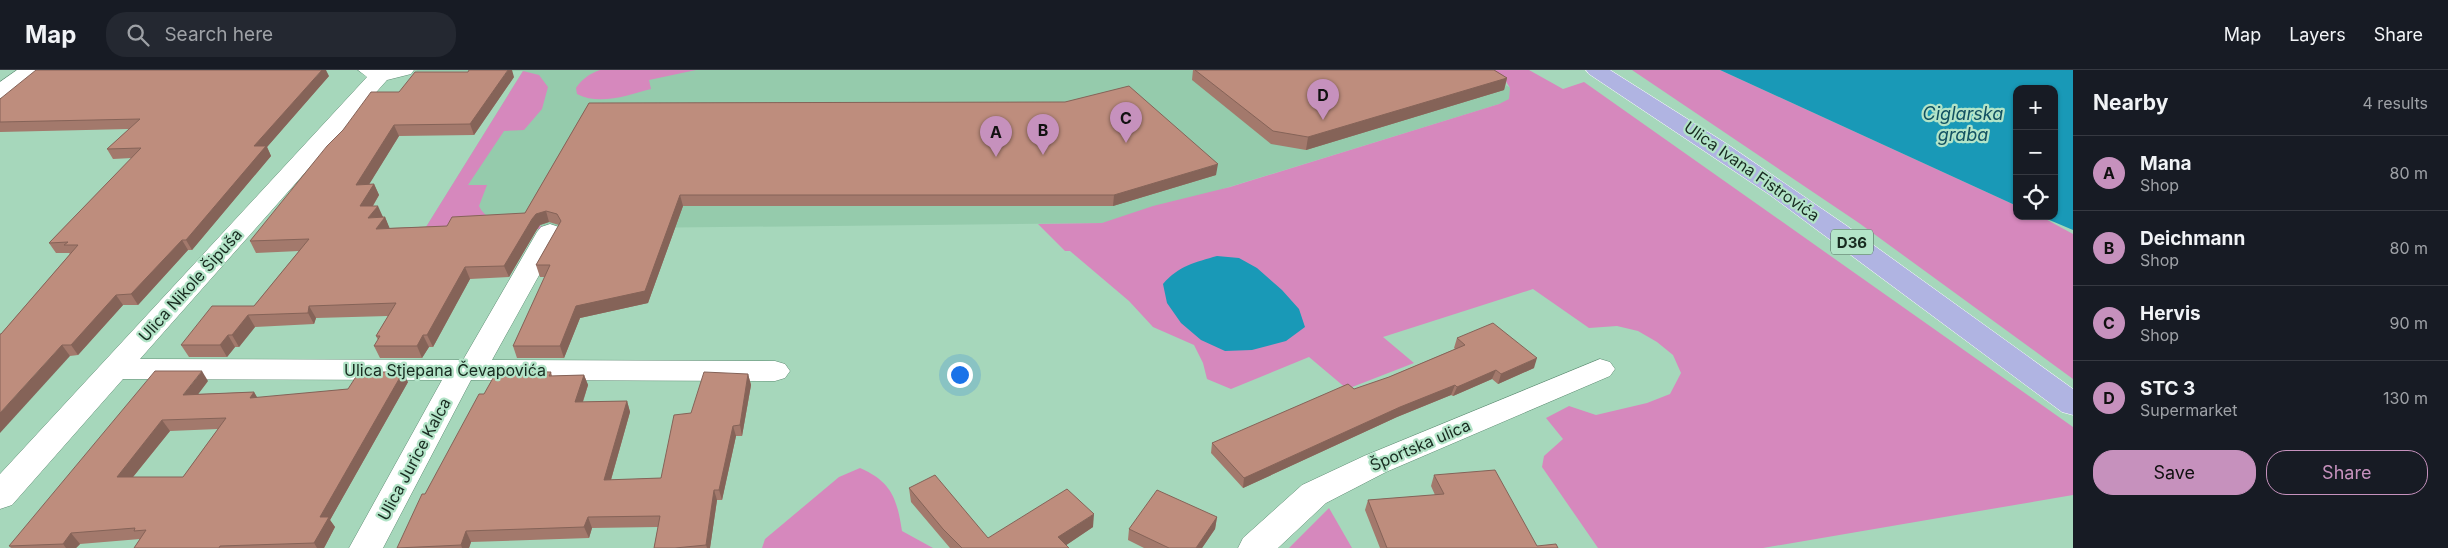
<!DOCTYPE html>
<meta charset="utf-8">
<style>
body{margin:0;font-family:Inter,sans-serif;background:#242831;color:#f1f3f6}
.controls{position:absolute;right:15px;top:15px;display:grid;overflow:hidden;border-radius:10px;box-shadow:0 1px 4px #0004}
.controls button{width:45px;height:45px;display:grid;place-items:center;padding:0;border:0;border-bottom:1px solid #363941;background:#171b24;color:#f1f3f6;font:25px sans-serif}
.you{position:absolute;left:959px;top:304px;width:18px;height:18px;margin:-12px;border:4px solid #fff;border-radius:50%;background:#1a73e8;box-shadow:0 0 0 8px #1a73e833}
.badge{display:grid;place-items:center;width:32px;height:32px;border-radius:50%;background:#c691bd;color:#111;font-size:16px;font-weight:700}
.pin{position:absolute;translate:-50% -41px;filter:drop-shadow(0 1px 2px #0008)}
.pin::after{content:'';position:absolute;top:26px;width:18px;height:15px;background:inherit;clip-path:polygon(0 0,100% 0,50% 100%)}
.list{margin:0;padding:0;list-style:none}
h2{display:flex;justify-content:space-between;align-items:center;height:65px;margin:0;padding:0 20px;font-size:21px}
h2 small{font-size:16px;font-weight:400;color:#9ea1a6}
.list li{display:grid;grid-template-columns:32px 1fr auto;gap:15px;align-items:center;box-sizing:border-box;height:75px;padding:0 20px;border-top:1px solid #363941}
.list b{display:block;font-size:19px;white-space:nowrap}
.list p{margin:0;font-size:16px;white-space:nowrap;color:#9ea1a6}
.list em{font-size:16px;font-style:normal;color:#9ea1a6}
.actions{display:flex;gap:10px;padding:15px 20px}
.actions a{flex:1;padding:11px 0;border:1px solid #c691bd;border-radius:20px;text-align:center;font-size:18px;color:#c691bd}
.actions .main{background:#c691bd;color:#111}
.icon{flex:none;width:28px;height:28px;fill:none;stroke:currentColor;stroke-width:2;stroke-linecap:round;stroke-linejoin:round}
.map{position:relative;flex:none;width:2073px;height:478px;overflow:hidden}
header{display:flex;align-items:center;gap:30px;box-sizing:border-box;height:70px;padding:0 25px;background:#171b24;border-bottom:1px solid #363941}
header strong{font-size:24px}
nav{display:flex;gap:28px;margin-inline-start:auto;font-size:18px}
.search{width:350px;height:45px;background:#242831;display:flex;align-items:center;gap:12px;box-sizing:border-box;padding:0 18px;border-radius:20px;color:#9ea1a6;font-size:19px}
main{display:flex}
aside{flex:1;background:#171b24}
.map>svg:first-child{display:block}
.built{fill:#95cbac}
.green{fill:#d688bd}
.water{fill:#1999b7}
.lines{fill:none;stroke-linecap:round;stroke-linejoin:round}
.minor-casing{stroke:#5f8d74;stroke-width:1}
.primary-casing{stroke:#fff;stroke-width:1}
.minor{fill:#fff;fill-rule:evenodd}
.primary{fill:#b0b4e2;fill-rule:evenodd}
.wall{fill:#a3796c;fill-rule:evenodd}
.shaded-wall{fill:#856358}
.building{fill:#be8d7d;stroke:#856358;fill-rule:evenodd}
.labels{text-anchor:middle;dominant-baseline:central;stroke-width:4.5;stroke-linejoin:round;paint-order:stroke}
.shield{fill:#b3e4c8;stroke:#466252;stroke-width:1}
.shield-label{font-size:15px;font-weight:bold;fill:#182b20}
.street-label{font-size:16px;fill:#182b20;stroke:#b3e4c8}
.water-label{font-size:18px;font-style:italic;fill:#115162;stroke:#b3e4c8}
</style>
<header>
<strong>Map</strong>
<div class="search"><svg class="icon" aria-label="search" viewBox="0 0 24 24"><circle cx="10" cy="10" r="6"/><path d="M15 15l6 6"/></svg>Search here</div>
<nav><a>Map</a><a>Layers</a><a>Share</a></nav>
</header>
<main>
<div class="map">
<svg width="2073" height="478" viewBox="0 0 2073 478">
<rect width="100%" height="100%" fill="#a6d7bb"/>
<path class="built" d="M417 0H1479L1525 26 1148 142 1103 153 541 159 426 157 523 1H416Z"/>
<g class="green">
<path d="M600 0H696L649 10 651 19C628 25 600 36 577 24L576 18C582 9 589 4 600 0Z"/>
<path d="M1488 0H1529L1563 19 1584 12 2073 357V425L1763 478H1598L1542 397 1544 386 1563 369 1546 348 1569 336 1596 345 1647 333 1670 324 1681 303 1673 285 1657 272 1638 261 1617 256 1589 258 1533 219 1383 267 1414 293 1347 319 1309 287 1231 319 1207 309 1203 293 1194 275 1153 257 1129 231 1070 181H1065L1038 154 1102 153 1153 136 1230 117 1499 34 1509 29 1510 18 1505 10Z"/>
<path d="M1632 0H1720L2017 136V146H2040L2073 164V309L1859 153Z"/>
<path d="M523 1 539 5 548 17 542 39 524 60 504 61 468 115H487L479 136C488 157 524 156 543 156L541 159 426 157Z"/>
<path d="M860 398C892 412 897 429 902 461L933 478H762L765 469 839 407Z"/>
<path d="M1329 438 1352 478H1289Z"/>
</g>
<g class="water">
<path d="M1720 0H2073V160L2040 146H2054V19H2017V136Z"/>
<path d="M1217 186 1239 188 1257 198 1282 220 1299 239 1305 257 1286 271 1252 280 1225 281 1201 270 1181 253 1167 233 1163 214C1178 196 1196 192 1217 186Z"/>
</g>
<g class="lines">
<g class="minor-casing">
<g id="minor">
<path d="M17 0H40L8 27 0 28V12Z"/>
<path d="M358 0H414L411 4 387 10 140 289 463 290 537 162 541 157 550 154 559 157 563 162 492 290 775 291 785 294 790 301 785 308 775 311 471 310 383 478H349L442 310 123 309 12 435 0 439V404L367 7Z"/>
<path d="M1600 289 1610 292 1615 299 1610 306 1386 402 1326 433 1278 478H1238L1243 468 1302 415 1364 386Z"/>
</g>
</g>
<g class="primary-casing">
<path id="primary" d="M1586 0H1610L1727 74 1847 156 2073 319V345L2062 342 1770 125 1589 4Z"/>
</g>
<use href="#minor" class="minor"/>
<use href="#primary" class="primary"/>
</g>
<g class="wall">
<path d="M1193 0H1494L1507 8 1504 20 1306 80 1271 74 1192 10Z"/>
<path d="M329 6 267 77 271 86 192 180H188L138 235H123L78 285 70 286 1 264 70 184 69 183H56L49 173 132 88 113 89 107 79 129 59 0 62V29Z"/>
<path d="M514 7 474 65 399 66 369 114H374L379 125 373 136 383 147H385L389 158 447 156 525 143 589 33 1216 105 1113 136H683L648 233 580 248 564 288H517L513 276 545 207H540L536 195 559 155 549 152 540 155 536 161 509 207 470 209 433 277H429L422 288H380L374 276 378 270 376 266 388 246 316 248 314 254 255 257 239 277H235L227 287H189L181 275 254 236 299 181 256 183 250 171 399 22Z"/>
<path d="M1457 268 1534 298 1498 314 1492 309 1453 326 1451 325 1397 347 1243 418 1211 383 1212 373 1389 307 1455 279 1454 278Z"/>
<path d="M551 302 552 306 584 305 588 315 583 332 627 331 630 342 611 410 661 408 691 343 748 304 751 315 742 366H736L722 430H717L710 478H654L658 457 592 458 589 468 471 472 469 478H397L425 424 484 324Z"/>
<path d="M208 311 198 324 254 322 257 328 348 319 408 312 330 450 335 457 324 478H134L140 469 80 474 76 478H11L9 476ZM218 359 183 407H133L170 361Z"/>
<path d="M1434 405 1537 476 1558 478H1380L1365 440 1368 430 1435 425 1431 416Z"/>
<path d="M909 418 988 468 1093 457 1066 475 1069 478H950L911 432Z"/>
<path d="M1217 447 1215 459 1202 478H1144L1128 470 1129 459Z"/>
</g>
<g class="shaded-wall">
<path d="M322 0H326L329 6 267 77 271 86 192 180 186 170 254 76Z"/>
<path d="M508 0H512L514 7 474 65 470 54Z"/>
<path d="M1507 8 1504 20 1306 80 1308 67Z"/>
<path d="M394 55 399 66 362 126 356 115Z"/>
<path d="M1218 94 1216 105 1113 136 1114 125Z"/>
<path d="M374 114 379 125 366 147 360 136Z"/>
<path d="M680 125 683 136 648 233 580 248 564 288 560 276 576 236Z"/>
<path d="M378 136 383 147 368 148Z"/>
<path d="M546 141 549 152 540 155 536 161 509 207 504 196 532 149 536 144Z"/>
<path d="M385 147 390 159H376Z"/>
<path d="M182 170 188 180 138 235 131 224Z"/>
<path d="M465 197 470 209 433 277 427 265Z"/>
<path d="M116 225 123 235 78 285 71 275Z"/>
<path d="M309 236 316 248 314 254 308 243Z"/>
<path d="M248 245 255 257 239 277 232 265Z"/>
<path d="M228 265 235 277 227 287 220 275Z"/>
<path d="M423 265 429 277 422 288 417 276Z"/>
<path d="M62 275 70 286 0 363V343Z"/>
<path d="M1537 288 1534 298 1498 314 1501 304Z"/>
<path d="M1496 300 1492 309 1453 326 1457 317Z"/>
<path d="M202 301 208 311 190 335 183 325Z"/>
<path d="M403 302 408 312 330 450 335 457 324 478H317L314 473 320 447Z"/>
<path d="M748 304 751 315 742 366 740 355Z"/>
<path d="M584 305 588 315 579 343 575 332Z"/>
<path d="M1455 315 1451 325 1397 347 1243 418 1244 408 1400 337Z"/>
<path d="M254 322 260 332 250 328Z"/>
<path d="M627 331 630 342 608 420 604 410Z"/>
<path d="M162 350 170 361 124 418 117 407Z"/>
<path d="M733 356 736 366 722 430 719 420Z"/>
<path d="M714 420 717 430 710 478H707L706 475Z"/>
<path d="M1094 444 1093 457 1062 478 1058 467Z"/>
<path d="M588 447 592 458 589 468 584 457Z"/>
<path d="M1217 447 1215 459 1202 478H1196Z"/>
<path d="M466 461 471 472 469 478H462L461 475Z"/>
<path d="M71 463 80 474 76 478H66L63 474Z"/>
</g>
<g class="building">
<path d="M36 0H322L254 76H266L186 170H182L131 224 116 225 71 275H62L0 343V264H1L78 175H64L68 172 49 173 141 78 107 79 140 49 0 52V29Z"/>
<path d="M469 0H508L470 54 394 55 356 115 374 114 360 136H378L368 148 385 147 376 159 447 156 452 147 525 143 589 33 1065 32 1129 16 1218 94 1114 125H680L645 221 576 236 560 276H513L550 195H536L561 151 557 144 546 141 536 144 532 149 504 196 465 197 427 265H423L417 276H374L380 266H376L396 233 309 236 308 243 248 245 232 265H228L220 275H181L212 236H254L309 169 250 171 327 76 343 60 371 22H399L415 2H468Z"/>
<path d="M1195 0H1494L1507 8 1308 67 1273 61Z"/>
<path d="M1493 253 1537 288 1501 304 1496 300 1457 317 1455 315 1400 337 1244 408 1212 373 1348 314 1354 319 1389 307 1465 275 1457 268Z"/>
<path d="M155 301H202L183 325 254 322 250 328 348 319 359 302H403L320 447H329L314 473 220 476 219 478H134L146 460 134 461 135 458 71 463 63 474 9 476ZM226 348 183 407H117L162 350Z"/>
<path d="M497 301 551 302 549 306 584 305 575 332 627 331 604 410 661 408 674 345 691 343 704 302 748 304 740 355 733 356 719 420H714L706 475 675 478H654L660 446 588 447 584 457 466 461 461 475 397 478 422 424H425L479 324H484Z"/>
<path d="M1495 400 1537 476 1556 474 1558 478H1387L1368 430 1444 424 1434 405Z"/>
<path d="M935 405 988 468 1067 419 1094 444 1058 467 1069 478H962L943 459 909 418Z"/>
<path d="M1157 420 1217 447 1196 478H1169L1129 459Z"/>
</g>
<g class="labels">
<rect class="shield" x="1831" y="159.5" width="42" height="25" rx="4"/>
<g class="shield-label">
<text x="1852" y="172">D36</text>
</g>
<g class="street-label">
<text transform="translate(1752 101) rotate(35)">Ulica Ivana Fistrovića</text>
<text transform="translate(190 215) rotate(-48)">Ulica Nikole Šipuša</text>
<text x="445" y="300">Ulica Stjepana Čevapovića</text>
<text transform="translate(1420 375) rotate(-23)">Športska ulica</text>
<text transform="translate(414 389) rotate(-62)">Ulica Jurice Kalca</text>
</g>
<g class="water-label">
<text x="1963" y="43">Ciglarska<tspan x="1963" dy="21">graba</tspan></text>
</g>
</g>
</svg>
<div class="controls">
<button>+</button>
<button>−</button>
<button><svg class="icon" aria-label="locate" viewBox="0 0 24 24"><circle cx="12" cy="12" r="6"/><path d="M12 2v4M12 18v4M2 12h4M18 12h4"/></svg></button>
</div>
<div class="you"></div>
<div class="pin badge" style="left:996px;top:87px">A</div>
<div class="pin badge" style="left:1043px;top:85px">B</div>
<div class="pin badge" style="left:1126px;top:73px">C</div>
<div class="pin badge" style="left:1323px;top:50px">D</div>
</div>
<aside>
<h2>Nearby<small>4 results</small></h2>
<ul class="list">
<li><span class="badge">A</span><div><b>Mana</b><p>Shop</p></div><em>80 m</em></li>
<li><span class="badge">B</span><div><b>Deichmann</b><p>Shop</p></div><em>80 m</em></li>
<li><span class="badge">C</span><div><b>Hervis</b><p>Shop</p></div><em>90 m</em></li>
<li><span class="badge">D</span><div><b>STC 3</b><p>Supermarket</p></div><em>130 m</em></li>
</ul>
<div class="actions"><a class="main">Save</a><a>Share</a></div>
</aside>
</main>
